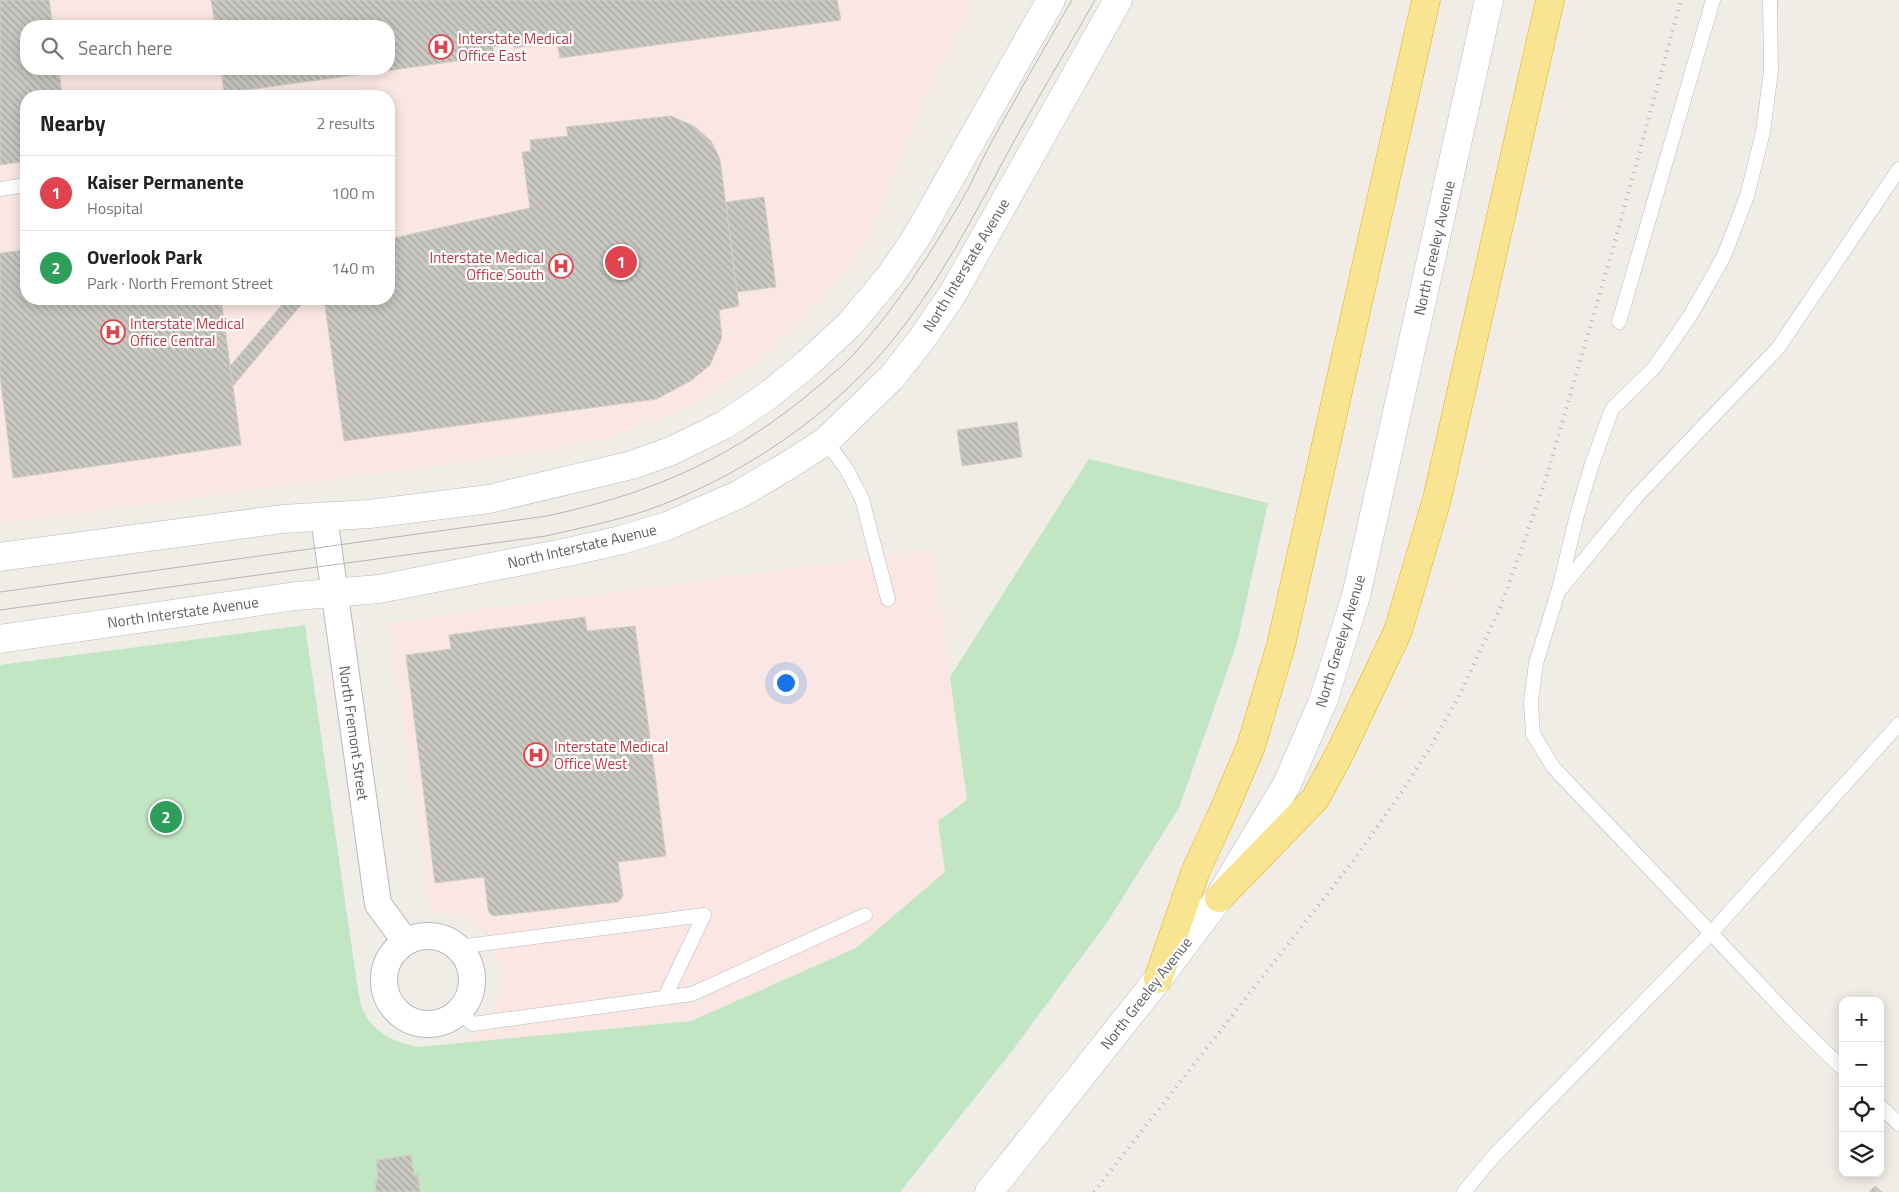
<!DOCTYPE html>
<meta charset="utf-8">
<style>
body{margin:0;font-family:"Titillium Web",sans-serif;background:#f6f6f6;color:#222}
.controls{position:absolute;right:15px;bottom:15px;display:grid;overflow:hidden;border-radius:10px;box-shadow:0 2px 12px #0003}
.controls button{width:45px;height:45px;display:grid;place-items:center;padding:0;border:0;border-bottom:1px solid #e0e0e0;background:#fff;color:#222;font:25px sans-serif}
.you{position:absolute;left:785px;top:682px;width:18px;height:18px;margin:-12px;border:4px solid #fff;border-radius:50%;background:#1a73e8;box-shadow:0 0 0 8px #1a73e833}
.badge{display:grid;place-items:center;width:32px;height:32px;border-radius:50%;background:#7c3aed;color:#fff;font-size:16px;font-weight:700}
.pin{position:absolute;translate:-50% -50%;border:2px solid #fff;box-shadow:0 1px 5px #0006}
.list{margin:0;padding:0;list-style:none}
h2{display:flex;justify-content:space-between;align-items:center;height:65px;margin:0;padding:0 20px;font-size:21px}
h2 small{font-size:16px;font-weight:400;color:#767676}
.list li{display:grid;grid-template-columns:32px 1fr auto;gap:15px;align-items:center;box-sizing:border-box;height:75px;padding:0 20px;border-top:1px solid #e0e0e0}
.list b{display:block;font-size:19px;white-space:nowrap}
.list p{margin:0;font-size:16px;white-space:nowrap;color:#767676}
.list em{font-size:16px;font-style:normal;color:#767676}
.icon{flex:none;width:28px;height:28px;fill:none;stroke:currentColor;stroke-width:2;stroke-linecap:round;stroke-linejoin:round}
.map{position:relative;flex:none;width:1899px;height:1192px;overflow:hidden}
.search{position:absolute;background:#fff;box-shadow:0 2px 12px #0003;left:20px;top:20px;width:375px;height:55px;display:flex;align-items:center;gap:12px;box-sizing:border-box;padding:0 18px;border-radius:20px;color:#767676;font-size:19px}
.panel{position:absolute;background:#fff;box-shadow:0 2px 12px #0003;left:20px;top:90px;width:375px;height:215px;border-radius:20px}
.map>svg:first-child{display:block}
.medical{fill:#fae6e2;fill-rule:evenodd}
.green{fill:#c2e5c4}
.building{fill:url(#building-back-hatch);stroke:#d3cfc3}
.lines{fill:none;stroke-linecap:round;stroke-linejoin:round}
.lane-casing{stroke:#b7babe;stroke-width:15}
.street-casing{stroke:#b7babe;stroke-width:28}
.secondary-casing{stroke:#b8bbc0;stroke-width:29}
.highway-casing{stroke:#eab009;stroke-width:29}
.lane{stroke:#fff;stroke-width:14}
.street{stroke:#fff;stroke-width:26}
.secondary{stroke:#fff;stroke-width:28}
.highway{stroke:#f9e492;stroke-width:28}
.tram{stroke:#b5b6b6;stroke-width:1}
.rail{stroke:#b5b6b6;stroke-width:4;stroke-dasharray:1 6;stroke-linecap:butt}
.labels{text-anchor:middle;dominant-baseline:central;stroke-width:4.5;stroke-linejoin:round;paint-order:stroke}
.health-label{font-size:15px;fill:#be3a42;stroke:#fff;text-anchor:start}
.street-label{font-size:15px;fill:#5d6065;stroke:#fff}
</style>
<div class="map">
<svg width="1899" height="1192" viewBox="0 0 1899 1192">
<defs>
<pattern id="building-back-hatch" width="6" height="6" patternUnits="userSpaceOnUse" patternTransform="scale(1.25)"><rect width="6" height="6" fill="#cac8c2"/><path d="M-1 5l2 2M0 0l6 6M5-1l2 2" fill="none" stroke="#a7a6a1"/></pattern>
</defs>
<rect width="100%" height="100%" fill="#efede5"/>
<g class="medical">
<path d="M0 0H976L924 101 869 240 836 284 804 319 757 363 688 409 607 438 553 450 0 524ZM26 26H389V69H26ZM26 96H389V299H26Z"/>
<path d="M934 549 967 800 938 821 945 872 856 948 691 1021 462 1043 480 1032 495 1012 501 986 499 963 496 951 485 933 470 919 455 913H431L389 622Z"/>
</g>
<path class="green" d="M1089 459 1268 503 1237 643 1179 808 1106 924 1012 1051 900 1192H0V665L305 625 358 990C360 997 360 1004 363 1010 373 1033 396 1043 419 1047L691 1021 856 948 945 872 938 821 967 800 950 677Z"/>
<g class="building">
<path d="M0 0H49L53 26H26V69H59L62 96H26V161L0 165Z"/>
<path d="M211 0H837L841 20 560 58 557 42 514 48V43L493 47 494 56 224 93 221 69H389V26H215Z"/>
<path d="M671 116 694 126 711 141 720 159 739 306 719 310 722 337 710 365 692 380 657 399 344 441 324 299H389V239L530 208 522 152 531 151 530 140 568 136 566 127Z"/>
<path d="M764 197 776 287 737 292 726 202Z"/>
<path d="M26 250V299H221L241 445 13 478 0 376V253Z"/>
<path d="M287 299H306L233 386 230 366Z"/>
<path d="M1017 422 1022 457 962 466 957 430Z"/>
<path d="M585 617 587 631 635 626 666 856 618 862 623 896 618 902 494 916 490 914 488 909 484 877 435 883 406 655 451 649 449 635Z"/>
<path d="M411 1155 414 1175H418L420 1192H376L375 1181 378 1180 376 1160Z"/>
<path d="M1875 1186 1882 1192H1869Z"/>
</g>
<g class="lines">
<g class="lane-casing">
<g id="lane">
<path d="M0 189 26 185"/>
<path d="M1619 322 1713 0"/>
<path d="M826 441 847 470 862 499 888 599"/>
<path d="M1559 589 1577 515 1591 467 1612 409 1654 368 1690 316 1724 256 1747 196 1763 132 1771 71 1770 0"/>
<path d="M458 947 704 915"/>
<path d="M665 997 704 915"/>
<path d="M459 1012 473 1024 692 994 865 915"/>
<path d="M1843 1069 1790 1017 1711 933 1899 724"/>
<path d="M1880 1106 1899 1124"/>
<path d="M1464 1192 1492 1158 1711 933 1553 767 1533 734 1531 702 1536 663 1558 592 1635 498 1778 348 1899 169"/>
</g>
</g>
<g class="street-casing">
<g id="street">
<path d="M324 517 378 904 405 941"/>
<circle cx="428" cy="980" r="44"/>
</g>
</g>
<g class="secondary-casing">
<g id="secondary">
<path d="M0 557 282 519 369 514 489 499 632 465 671 451 724 425 766 397 808 363 850 324 890 276 916 238 1051 0"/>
<path d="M0 639 296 596 379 589 573 551 621 540 667 526 738 495 787 466 826 441 892 377 921 340 952 295 1118 0"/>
<path d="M989 1192 1158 979 1219 898 1287 784 1323 701 1356 596 1489 0"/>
</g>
</g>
<g class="highway-casing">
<g id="highway">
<path d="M1219 898 1315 799 1339 755 1398 631 1437 499 1550 0"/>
<path d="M1158 979 1196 870 1223 812 1251 746 1281 645 1426 0"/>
</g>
</g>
<use href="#lane" class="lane"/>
<use href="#street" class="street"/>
<use href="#secondary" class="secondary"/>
<use href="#highway" class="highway"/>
<g class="tram">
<path d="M0 592 547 516C657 492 736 457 822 383 832 374 844 365 853 355 896 308 930 254 962 200 973 181 981 161 992 141 1018 94 1045 47 1072 0"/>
<path d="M0 610 546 536C580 528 615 521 648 510 732 480 811 429 872 364 929 302 968 227 1007 154 1035 102 1066 51 1095 0"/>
</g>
<path class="rail" d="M1094 1192 1354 860 1399 796 1428 751 1458 698 1500 608 1513 573 1545 482 1617 234 1681 0"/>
</g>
<defs>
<g id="hospital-ring" transform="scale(1.25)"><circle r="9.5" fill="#fff" stroke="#e0444e" stroke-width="1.5"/><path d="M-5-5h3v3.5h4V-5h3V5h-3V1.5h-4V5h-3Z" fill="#e0444e"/></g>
</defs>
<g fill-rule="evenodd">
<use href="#hospital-ring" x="441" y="47"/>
<use href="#hospital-ring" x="561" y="266"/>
<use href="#hospital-ring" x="113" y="332"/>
<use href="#hospital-ring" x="536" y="755"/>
</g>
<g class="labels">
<g class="health-label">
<text x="458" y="38">Interstate Medical<tspan x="458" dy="17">Office East</tspan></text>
<text x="544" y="257" text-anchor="end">Interstate Medical<tspan x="544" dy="17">Office South</tspan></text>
<text x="130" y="323">Interstate Medical<tspan x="130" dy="17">Office Central</tspan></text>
<text x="554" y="746">Interstate Medical<tspan x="554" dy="17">Office West</tspan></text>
</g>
<g class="street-label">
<text transform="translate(1434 248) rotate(-77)">North Greeley Avenue</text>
<text transform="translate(966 265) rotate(-59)">North Interstate Avenue</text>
<text transform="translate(582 546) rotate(-13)">North Interstate Avenue</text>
<text transform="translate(183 612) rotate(-8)">North Interstate Avenue</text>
<text transform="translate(1340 641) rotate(-73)">North Greeley Avenue</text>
<text transform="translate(354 733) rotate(82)">North Fremont Street</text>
<text transform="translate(1146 993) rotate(-52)">North Greeley Avenue</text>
</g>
</g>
</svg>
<div class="controls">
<button>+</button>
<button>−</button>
<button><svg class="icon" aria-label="locate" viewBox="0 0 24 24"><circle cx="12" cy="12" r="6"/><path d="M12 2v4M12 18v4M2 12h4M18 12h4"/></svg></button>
<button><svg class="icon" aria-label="layers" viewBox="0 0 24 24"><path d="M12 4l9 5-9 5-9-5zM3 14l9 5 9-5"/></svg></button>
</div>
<div class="you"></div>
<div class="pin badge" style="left:621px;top:262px;background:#e0444e">1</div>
<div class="pin badge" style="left:166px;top:817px;background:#2e9e5b">2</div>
<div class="search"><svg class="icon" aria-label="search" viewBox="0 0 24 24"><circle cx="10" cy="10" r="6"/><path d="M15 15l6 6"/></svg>Search here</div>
<section class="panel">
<h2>Nearby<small>2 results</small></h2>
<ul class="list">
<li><span class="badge" style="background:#e0444e">1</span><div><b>Kaiser Permanente</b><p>Hospital</p></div><em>100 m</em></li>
<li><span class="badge" style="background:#2e9e5b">2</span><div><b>Overlook Park</b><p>Park · North Fremont Street</p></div><em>140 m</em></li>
</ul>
</section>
</div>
